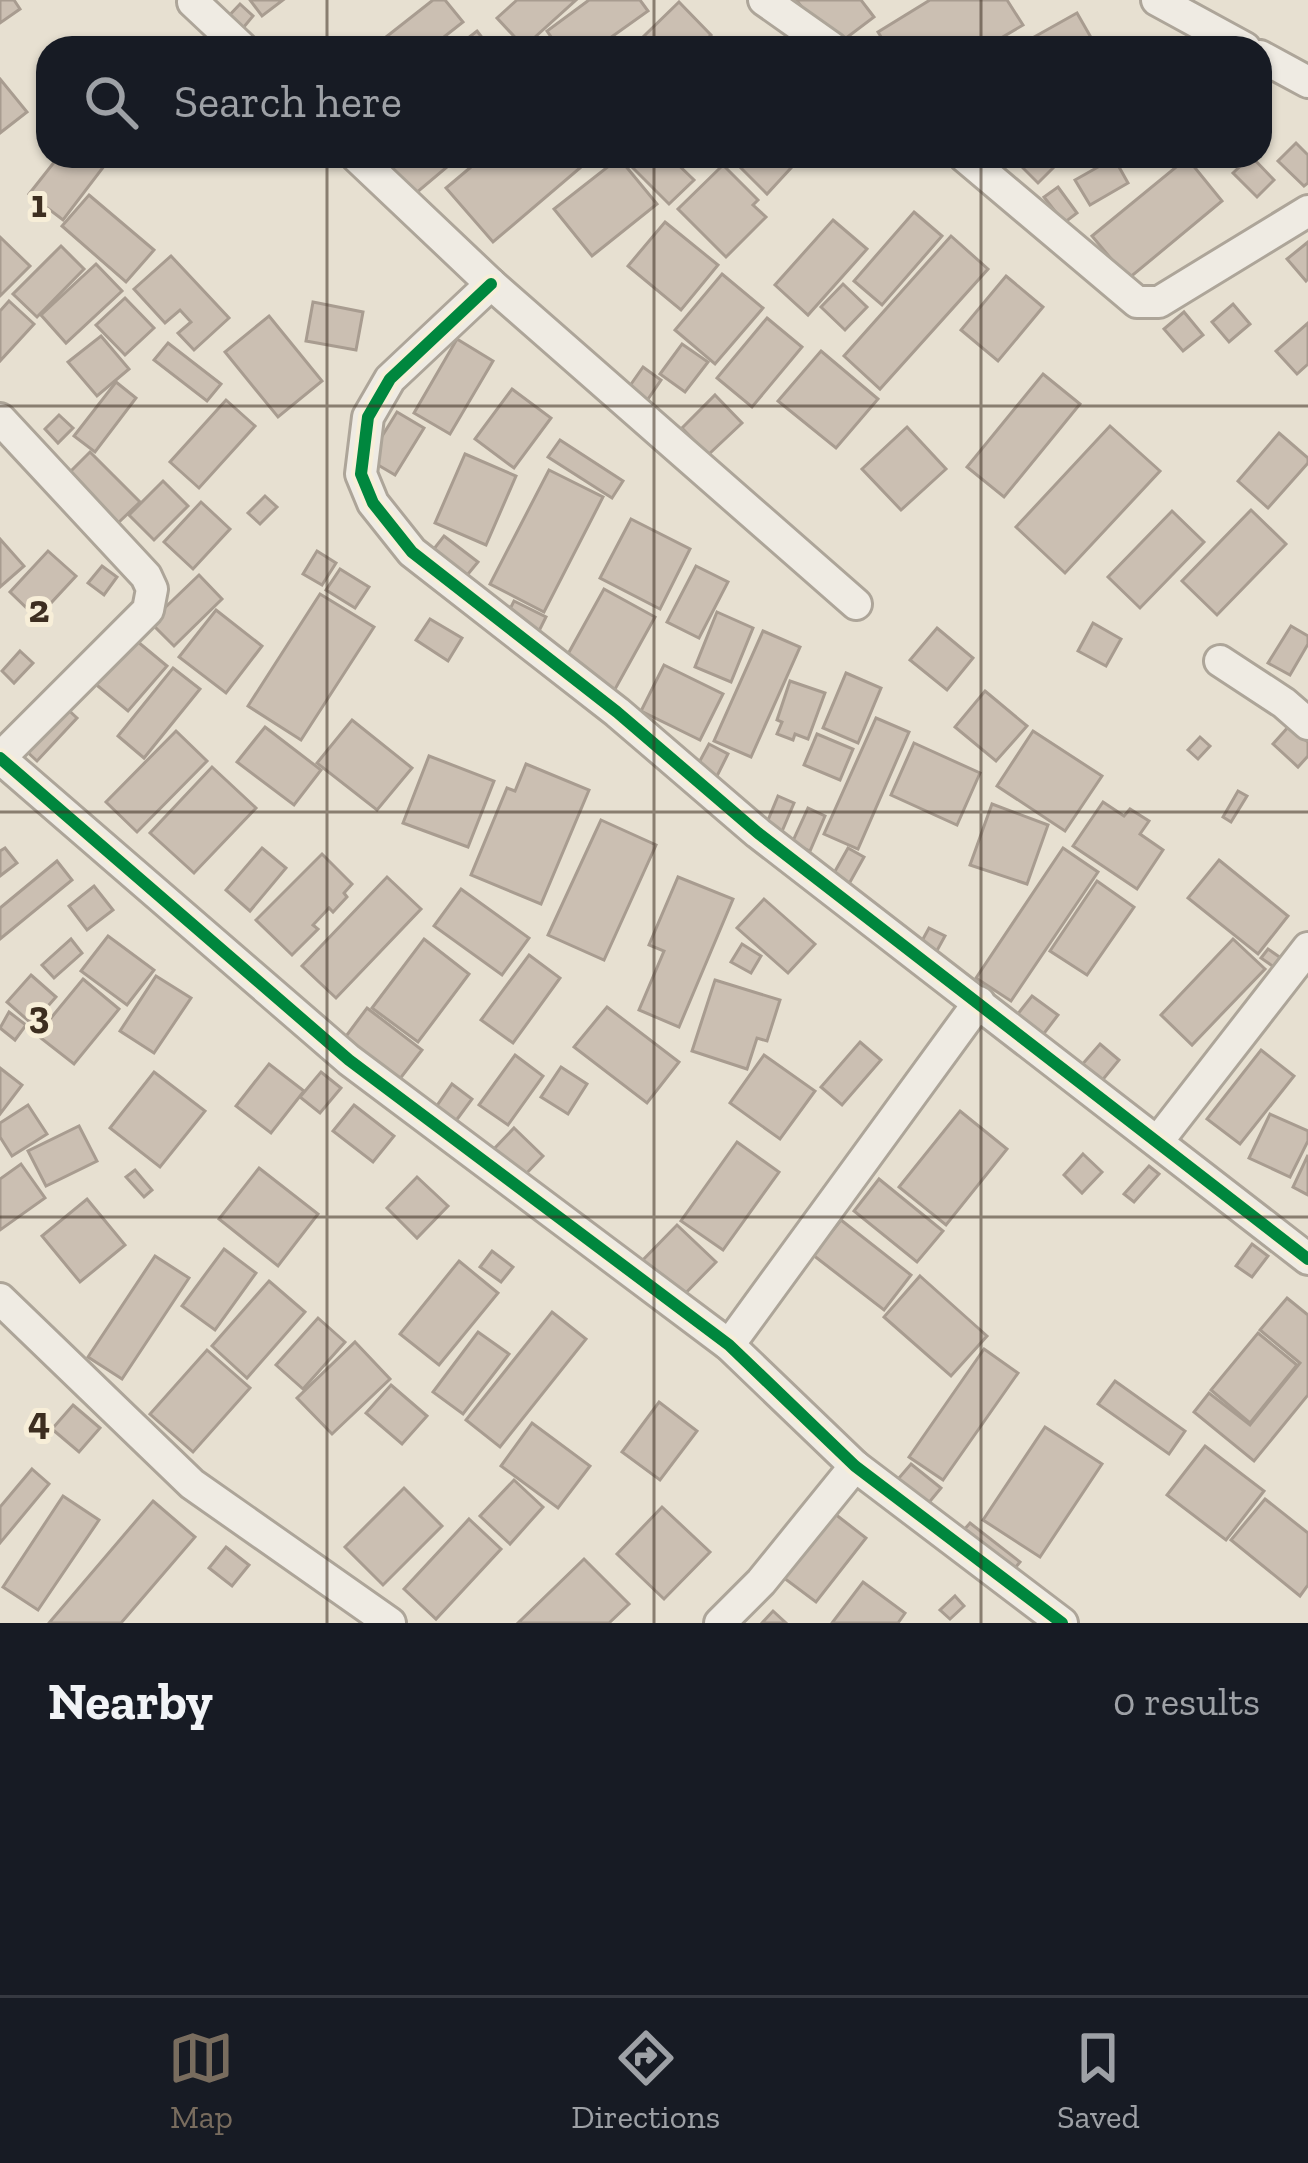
<!DOCTYPE html>
<style>
body{margin:0;font-family:"Zilla Slab",serif;background:#242831;color:#f1f3f6}
.list{margin:0;padding:0;list-style:none}
h2{display:flex;justify-content:space-between;align-items:center;height:156px;margin:0;padding:0 48px;font-size:51px}
h2 small{font-size:39px;font-weight:400;color:#9ea1a6}
.icon{flex:none;width:66px;height:66px;fill:none;stroke:currentColor;stroke-width:2;stroke-linecap:round;stroke-linejoin:round}
.map{position:relative;flex:none;width:1308px;height:1623px;overflow:hidden}
.search{position:absolute;background:#171b24;box-shadow:0 3px 9px #0004;left:36px;right:36px;top:36px;height:132px;display:flex;align-items:center;gap:30px;box-sizing:border-box;padding:0 42px;border-radius:36px;color:#9ea1a6;font-size:45px}
.sheet{height:372px;background:#171b24}
nav{display:flex;justify-content:space-around;align-items:center;box-sizing:border-box;height:168px;border-top:3px solid #363941;background:#171b24;font-size:33px;color:#9ea1a6}
nav a{display:grid;justify-items:center;gap:6px}
nav .on{color:#786c5e}
.map>svg:first-child{display:block}
.building{fill:#cbbfb2;stroke:#a89c90;stroke-width:3}
.lines{fill:none;stroke-linecap:round;stroke-linejoin:round}
.street-casing{stroke:#ada599;stroke-width:36}
.street{stroke:#efebe3;stroke-width:30}
.cycleway-casing{stroke:#f7eed8;stroke-width:20}
.cycleway{stroke:#00873e;stroke-width:12}
.grid{fill:none;stroke:#3d2e20;stroke-width:3;stroke-opacity:0.55}
.grid-label{font-size:39px;text-anchor:middle;font-weight:bold;fill:#3d2e20;stroke:#f7eed8;stroke-width:10;stroke-linejoin:round;paint-order:stroke}
</style>
<div class="map">
<svg width="1308" height="1623" viewBox="0 0 1308 1623">
<rect width="100%" height="100%" fill="#e7e0d1"/>
<g class="building">
<path d="M0 0H14L20 9 0 23Z"/>
<path d="M250 0H283L262 16Z"/>
<path d="M433 0H445L463 22 430 48H372Z"/>
<path d="M517 0H576L524 47 497 18Z"/>
<path d="M589 0H640L648 11 596 48H559L547 31Z"/>
<path d="M799 0H861L874 17 833 48 797 1Z"/>
<path d="M930 0H1007L1023 25 984 48H888L878 32Z"/>
<path d="M679 2 711 35 698 48H654L643 37Z"/>
<path d="M240 4 253 16 238 34 224 21Z"/>
<path d="M1077 13 1097 48H1020L1018 46Z"/>
<path d="M477 31 490 48H455Z"/>
<path d="M0 79 27 112 0 133Z"/>
<path d="M1296 143 1308 155V183L1304 186 1278 161Z"/>
<path d="M59 156 111 157 63 220 29 194Z"/>
<path d="M398 156H460L415 194 389 164Z"/>
<path d="M484 156H594L493 242 446 188Z"/>
<path d="M636 156H669L694 180 669 204 629 164Z"/>
<path d="M729 156H802L767 194Z"/>
<path d="M1023 156H1059L1062 159 1038 183 1017 162Z"/>
<path d="M1251 156 1274 180 1257 197 1233 173Z"/>
<path d="M619 158 657 204 592 256 554 209Z"/>
<path d="M1114 158 1128 183 1090 205 1075 180Z"/>
<path d="M1187 158 1222 201 1128 279 1092 236Z"/>
<path d="M723 165 758 200 753 205 766 217 726 257 678 209Z"/>
<path d="M1058 187 1077 213 1064 223 1044 197Z"/>
<path d="M89 195 154 250 126 282 62 226Z"/>
<path d="M914 212 942 236 882 305 854 281Z"/>
<path d="M833 220 867 249 808 315 775 285Z"/>
<path d="M665 222 718 265 681 310 628 266Z"/>
<path d="M951 236 988 269 880 389 844 356Z"/>
<path d="M0 237 30 266 0 296Z"/>
<path d="M1308 242V279L1306 281 1287 259Z"/>
<path d="M61 246 84 269 37 317 13 294Z"/>
<path d="M171 256 229 318 194 350 178 333 191 322 180 310 165 323 134 289Z"/>
<path d="M96 264 122 291 66 343 41 315Z"/>
<path d="M722 274 763 308 715 364 675 330Z"/>
<path d="M1006 276 1043 307 998 361 961 330Z"/>
<path d="M843 284 867 307 845 330 821 307Z"/>
<path d="M125 298 154 328 125 355 96 325Z"/>
<path d="M9 301 34 324 0 361V311Z"/>
<path d="M313 302 363 312 356 350 306 341Z"/>
<path d="M1233 304 1250 324 1229 342 1212 322Z"/>
<path d="M1184 312 1203 335 1183 351 1164 329Z"/>
<path d="M269 316 322 381 278 417 225 352Z"/>
<path d="M767 318 802 347 752 407 717 378Z"/>
<path d="M1308 323V364L1297 374 1276 351Z"/>
<path d="M101 336 129 369 97 396 68 362Z"/>
<path d="M457 339 493 361 450 434 414 413Z"/>
<path d="M168 343 221 384 207 401 154 360Z"/>
<path d="M682 344 708 362 685 392 660 374Z"/>
<path d="M821 351 878 399 836 448 778 401Z"/>
<path d="M643 367 661 380 646 402 627 390Z"/>
<path d="M1043 374 1080 404 1004 497 967 467Z"/>
<path d="M116 382 136 398 95 452 74 436Z"/>
<path d="M512 389 551 418 514 468 475 439Z"/>
<path d="M715 395 742 423 708 455 682 428Z"/>
<path d="M226 400 255 426 199 488 170 462Z"/>
<path d="M397 412 424 428 395 475 368 459Z"/>
<path d="M59 415 73 428 58 443 45 429Z"/>
<path d="M1110 426 1160 471 1065 573 1016 527Z"/>
<path d="M907 427 946 469 901 510 862 469Z"/>
<path d="M1279 433 1308 458V463L1268 508 1238 481Z"/>
<path d="M560 440 623 481 612 498 548 457Z"/>
<path d="M90 452 140 502 118 523 69 473Z"/>
<path d="M465 454 516 476 486 545 435 523Z"/>
<path d="M549 470 603 497 544 612 490 584Z"/>
<path d="M163 481 188 506 154 540 129 515Z"/>
<path d="M265 496 277 507 260 524 248 513Z"/>
<path d="M201 502 230 529 193 569 164 542Z"/>
<path d="M1251 510 1286 544 1217 615 1182 581Z"/>
<path d="M1172 511 1204 542 1140 608 1108 577Z"/>
<path d="M631 519 690 549 660 609 600 578Z"/>
<path d="M444 536 478 562 459 585 426 559Z"/>
<path d="M0 539 24 566 0 587Z"/>
<path d="M48 551 76 576 37 618 10 592Z"/>
<path d="M317 551 336 563 322 585 303 574Z"/>
<path d="M102 566 117 577 104 595 88 583Z"/>
<path d="M696 566 728 582 699 638 667 622Z"/>
<path d="M340 569 369 587 355 608 326 590Z"/>
<path d="M199 575 222 599 174 646 150 622Z"/>
<path d="M604 589 655 617 614 691 563 663Z"/>
<path d="M320 594 374 627 301 740 248 706Z"/>
<path d="M514 601 546 617 536 637 504 621Z"/>
<path d="M216 610 262 646 226 693 179 657Z"/>
<path d="M717 612 753 628 731 682 695 667Z"/>
<path d="M430 619 462 638 448 661 416 640Z"/>
<path d="M1093 623 1121 639 1106 666 1078 651Z"/>
<path d="M1291 626 1308 636V644L1290 675 1268 663Z"/>
<path d="M937 628 973 658 947 690 910 660Z"/>
<path d="M763 631 800 647 751 757 714 741Z"/>
<path d="M132 637 167 666 128 711 93 682Z"/>
<path d="M20 651 33 663 14 683 2 671Z"/>
<path d="M664 665 723 694 700 740 641 711Z"/>
<path d="M173 668 200 689 144 758 118 736Z"/>
<path d="M846 673 881 688 858 743 823 728Z"/>
<path d="M790 681 825 693 808 739 795 734 793 740 777 734 782 722 777 720Z"/>
<path d="M985 691 1027 726 996 761 955 727Z"/>
<path d="M62 704 77 718 37 761 22 747Z"/>
<path d="M876 718 909 732 858 849 824 834Z"/>
<path d="M352 720 412 768 377 810 317 763Z"/>
<path d="M1289 726 1308 742V756L1298 767 1273 744Z"/>
<path d="M265 727 321 770 294 805 237 762Z"/>
<path d="M176 731 207 761 137 832 106 802Z"/>
<path d="M1033 731 1102 776 1065 831 997 786Z"/>
<path d="M817 734 853 749 840 780 804 765Z"/>
<path d="M1200 737 1210 746 1198 759 1188 750Z"/>
<path d="M914 743 980 773 957 825 891 795Z"/>
<path d="M709 744 728 754 715 780 695 770Z"/>
<path d="M429 756 494 781 468 847 403 823Z"/>
<path d="M526 764 589 790 541 904 471 875 507 788 515 791Z"/>
<path d="M212 767 256 808 194 873 150 833Z"/>
<path d="M1238 791 1247 796 1231 822 1223 817Z"/>
<path d="M778 796 794 803 780 836 764 830Z"/>
<path d="M1103 802 1124 816 1130 809 1149 821 1140 834 1163 850 1137 889 1073 846Z"/>
<path d="M992 804 1048 825 1027 884 970 865Z"/>
<path d="M808 808 825 816 810 851 792 843Z"/>
<path d="M601 820 656 845 604 960 548 935Z"/>
<path d="M5 848 17 863 0 876V851Z"/>
<path d="M262 848 286 868 250 911 226 890Z"/>
<path d="M848 848 864 857 845 891 829 882Z"/>
<path d="M1063 848 1098 872 1011 1001 976 978Z"/>
<path d="M322 854 352 884 344 893 347 897 333 912 329 908 313 925 318 929 292 955 256 920Z"/>
<path d="M1219 860 1288 916 1258 954 1188 898Z"/>
<path d="M57 861 72 880 0 939V908Z"/>
<path d="M387 877 421 909 336 998 302 966Z"/>
<path d="M678 877 733 899 679 1027 639 1010 664 951 649 945Z"/>
<path d="M1097 881 1134 907 1087 975 1050 951Z"/>
<path d="M94 886 113 910 87 930 69 906Z"/>
<path d="M461 889 529 938 502 975 434 926Z"/>
<path d="M764 899 815 944 788 973 737 928Z"/>
<path d="M929 928 945 936 934 956 918 948Z"/>
<path d="M108 936 154 970 127 1005 81 971Z"/>
<path d="M71 939 82 953 54 978 42 965Z"/>
<path d="M424 939 469 974 418 1042 372 1008Z"/>
<path d="M1233 939 1265 969 1192 1045 1161 1015Z"/>
<path d="M742 944 761 956 751 973 731 962Z"/>
<path d="M1268 949 1281 958 1274 967 1261 958Z"/>
<path d="M529 955 560 978 513 1043 481 1020Z"/>
<path d="M31 975 56 997 32 1024 7 1002Z"/>
<path d="M156 976 191 998 154 1053 120 1031Z"/>
<path d="M83 979 119 1009 74 1064 37 1035Z"/>
<path d="M715 980 780 1000 767 1041 757 1038 747 1069 692 1051Z"/>
<path d="M1032 996 1058 1015 1039 1040 1013 1020Z"/>
<path d="M607 1007 679 1062 647 1103 574 1047Z"/>
<path d="M367 1008 422 1050 396 1084 341 1043Z"/>
<path d="M9 1012 26 1025 15 1040 0 1028Z"/>
<path d="M860 1042 881 1060 842 1105 821 1087Z"/>
<path d="M1100 1044 1119 1060 1100 1083 1080 1067Z"/>
<path d="M1261 1050 1294 1076 1240 1144 1207 1119Z"/>
<path d="M515 1055 543 1076 508 1125 479 1105Z"/>
<path d="M764 1055 815 1091 780 1139 730 1103Z"/>
<path d="M269 1064 304 1091 271 1133 236 1106Z"/>
<path d="M561 1067 587 1084 568 1114 541 1097Z"/>
<path d="M0 1068 22 1085 0 1114Z"/>
<path d="M154 1072 205 1111 160 1167 110 1128Z"/>
<path d="M321 1072 341 1088 320 1113 300 1097Z"/>
<path d="M452 1084 472 1099 455 1122 436 1107Z"/>
<path d="M28 1105 47 1134 12 1156 0 1137V1123Z"/>
<path d="M354 1105 394 1136 373 1162 333 1131Z"/>
<path d="M960 1111 1007 1149 946 1225 899 1187Z"/>
<path d="M1270 1114 1308 1131V1141L1290 1177 1249 1158Z"/>
<path d="M79 1126 97 1161 46 1186 28 1151Z"/>
<path d="M514 1128 543 1156 523 1177 493 1150Z"/>
<path d="M737 1142 779 1172 723 1250 681 1221Z"/>
<path d="M1083 1154 1102 1172 1082 1193 1064 1175Z"/>
<path d="M1308 1155V1195L1293 1187Z"/>
<path d="M21 1164 45 1198 0 1230V1179Z"/>
<path d="M1149 1166 1159 1174 1134 1202 1124 1194Z"/>
<path d="M259 1168 318 1214 278 1266 219 1219Z"/>
<path d="M135 1170 152 1190 144 1197 126 1177Z"/>
<path d="M417 1177 448 1206 417 1238 387 1208Z"/>
<path d="M879 1179 943 1231 917 1262 854 1211Z"/>
<path d="M87 1199 125 1245 80 1282 42 1236Z"/>
<path d="M841 1220 911 1275 884 1310 813 1255Z"/>
<path d="M677 1225 716 1262 677 1302 638 1265Z"/>
<path d="M1252 1244 1268 1256 1252 1277 1236 1266Z"/>
<path d="M224 1249 256 1273 215 1330 182 1306Z"/>
<path d="M492 1251 513 1267 501 1282 480 1267Z"/>
<path d="M155 1256 189 1278 122 1379 88 1357Z"/>
<path d="M459 1261 498 1293 439 1365 400 1334Z"/>
<path d="M920 1276 987 1336 951 1376 884 1317Z"/>
<path d="M269 1281 305 1312 247 1378 212 1346Z"/>
<path d="M1287 1298 1308 1315V1395L1254 1461 1194 1412 1209 1393 1250 1425 1300 1363 1260 1330Z"/>
<path d="M552 1312 586 1339 500 1447 466 1420Z"/>
<path d="M318 1318 345 1342 303 1389 276 1365Z"/>
<path d="M478 1332 509 1354 463 1414 433 1392Z"/>
<path d="M1258 1333 1297 1365 1250 1423 1211 1390Z"/>
<path d="M355 1342 390 1379 332 1434 297 1398Z"/>
<path d="M984 1349 1018 1373 943 1480 909 1457Z"/>
<path d="M207 1350 250 1388 193 1452 150 1414Z"/>
<path d="M1115 1381 1185 1431 1169 1454 1098 1404Z"/>
<path d="M391 1385 427 1416 402 1444 366 1413Z"/>
<path d="M659 1402 697 1431 660 1480 622 1452Z"/>
<path d="M73 1405 100 1428 79 1452 52 1429Z"/>
<path d="M532 1423 590 1466 558 1508 501 1466Z"/>
<path d="M1045 1427 1102 1464 1040 1557 983 1520Z"/>
<path d="M1205 1446 1264 1491 1226 1540 1167 1495Z"/>
<path d="M911 1464 941 1488 922 1511 892 1486Z"/>
<path d="M32 1469 49 1484 0 1543V1507Z"/>
<path d="M514 1480 543 1507 510 1544 480 1516Z"/>
<path d="M404 1488 442 1526 383 1585 345 1547Z"/>
<path d="M63 1496 99 1520 38 1610 3 1587Z"/>
<path d="M1265 1499 1308 1533V1585L1300 1596 1231 1540Z"/>
<path d="M153 1501 195 1537 121 1623H49Z"/>
<path d="M662 1507 710 1552 664 1599 617 1554Z"/>
<path d="M826 1507 866 1538 816 1602 776 1572Z"/>
<path d="M469 1519 501 1549 436 1619 404 1589Z"/>
<path d="M970 1523 1020 1562 1005 1580 955 1540Z"/>
<path d="M226 1547 249 1565 232 1586 209 1568Z"/>
<path d="M584 1559 629 1604 609 1623H518Z"/>
<path d="M863 1582 905 1613 898 1623H832Z"/>
<path d="M955 1596 964 1606 950 1619 940 1610Z"/>
<path d="M773 1611 786 1623H762Z"/>
</g>
<g class="lines">
<g class="street-casing">
<g id="street">
<path d="M764 0 832 48"/>
<path d="M1157 0 1245 48"/>
<path d="M193 2 242 48"/>
<path d="M1260 56 1308 82"/>
<path d="M356 156 491 284 856 604"/>
<path d="M964 156 1137 302H1159L1308 211"/>
<path d="M491 284 390 379 368 417 361 474 373 503 412 552 617 712 758 833 1308 1259"/>
<path d="M0 419 146 576 152 589 148 610 0 758"/>
<path d="M1220 661 1284 703 1308 724"/>
<path d="M0 758 349 1060 729 1345 855 1466 1062 1623"/>
<path d="M1158 1141 1308 948"/>
<path d="M0 1299 192 1484 390 1623"/>
<path d="M729 1345 979 1002"/>
<path d="M720 1623 761 1582 855 1466"/>
</g>
</g>
<use href="#street" class="street"/>
<g class="cycleway-casing">
<g id="cycleway">
<path d="M491 284 390 379 368 417 361 474 373 503 412 552 617 712 758 833 1308 1259"/>
<path d="M0 758 349 1060 729 1345 855 1466 1062 1623"/>
</g>
</g>
<use href="#cycleway" class="cycleway"/>
</g>
<path class="grid" d="M327 0V48M654 0V48M981 0V48M327 156V1623M654 156V1623M981 156V1623M0 406H1308M0 812H1308M0 1217H1308"/>
<g class="grid-label">
<text x="39" y="217">1</text>
<text x="39" y="622">2</text>
<text x="39" y="1028">3</text>
<text x="39" y="1434">4</text>
</g>
</svg>
<div class="search"><svg class="icon" aria-label="search" viewBox="0 0 24 24"><circle cx="10" cy="10" r="6"/><path d="M15 15l6 6"/></svg>Search here</div>
</div>
<section class="sheet">
<h2>Nearby<small>0 results</small></h2>
<ul class="list">
</ul>
</section>
<nav>
<a class="on"><svg class="icon" aria-label="map" viewBox="0 0 24 24"><path d="M3 6l6-2 6 2 6-2v14l-6 2-6-2-6 2zM9 4v14M15 6v14"/></svg>Map</a>
<a><svg class="icon" aria-label="directions" viewBox="0 0 24 24"><path d="M12 3l9 9-9 9-9-9zM9 14v-3h6M13 9l2 2-2 2"/></svg>Directions</a>
<a><svg class="icon" aria-label="saved" viewBox="0 0 24 24"><path d="M7 4h10v16l-5-4-5 4z"/></svg>Saved</a>
</nav>
